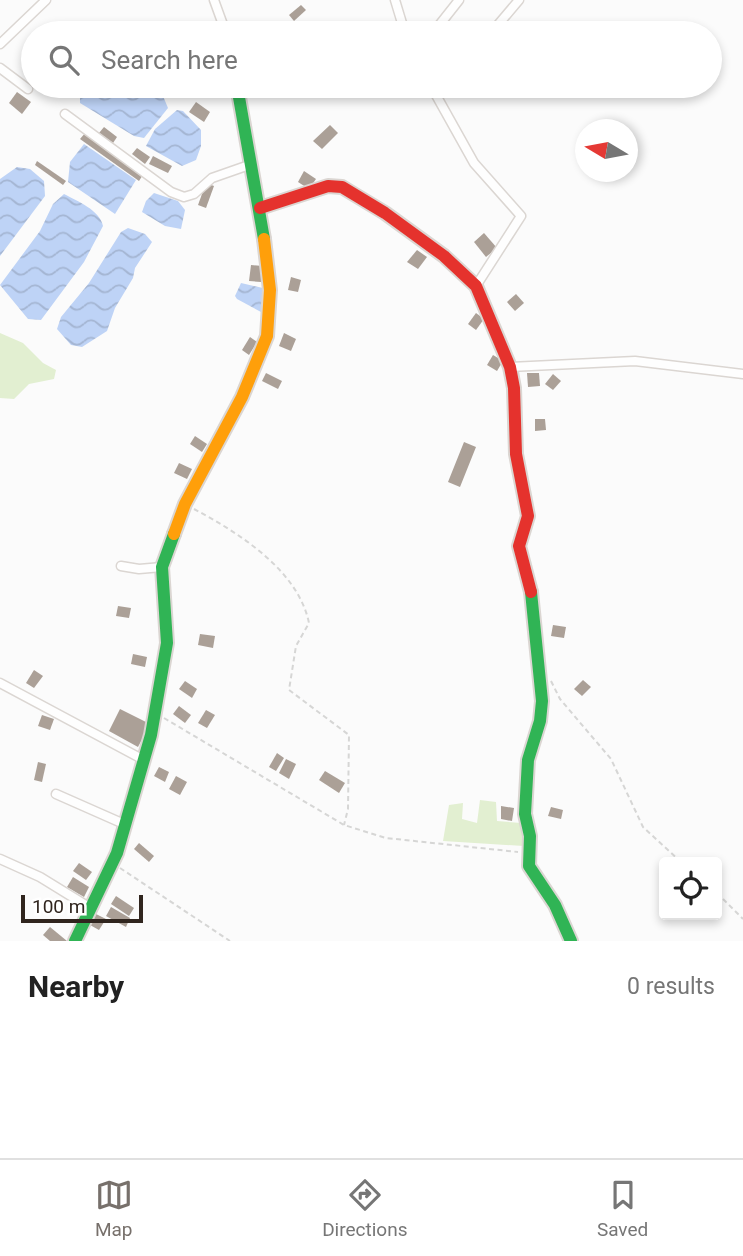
<!DOCTYPE html>
<style>
body{margin:0;font-family:Roboto,sans-serif;background:#f2f2f2;color:#222}
.controls{position:absolute;right:21px;bottom:21px;display:grid;overflow:hidden;border-radius:7px;box-shadow:0 4px 10px #0003}
.controls button{width:63px;height:63px;display:grid;place-items:center;padding:0;border:0;border-bottom:2px solid #e0e0e0;background:#fff;color:#222;font:35px sans-serif}
.compass{position:absolute;left:575px;top:119px;width:63px;height:63px;border-radius:50%;background:#fff;box-shadow:0 4px 10px #0003;rotate:280deg}
.scale{position:absolute;left:21px;bottom:18px;width:122px;box-sizing:border-box;padding-left:7px;border:4px solid #30251e;border-top:0;font-size:19px;line-height:24px;white-space:nowrap;color:#30251e;-webkit-text-stroke:5px #fff;paint-order:stroke}
.list{margin:0;padding:0;list-style:none}
h2{display:flex;justify-content:space-between;align-items:center;height:91px;margin:0;padding:0 28px;font-size:30px}
h2 small{font-size:23px;font-weight:400;color:#767676}
.icon{flex:none;width:38px;height:38px;fill:none;stroke:currentColor;stroke-width:2;stroke-linecap:round;stroke-linejoin:round}
.map{position:relative;flex:none;width:743px;height:941px;overflow:hidden}
.search{position:absolute;background:#fff;box-shadow:0 4px 10px #0003;left:21px;right:21px;top:21px;height:77px;display:flex;align-items:center;gap:18px;box-sizing:border-box;padding:0 24px;border-radius:38px;color:#767676;font-size:26px}
.sheet{height:217px;background:#fff}
nav{display:flex;justify-content:space-around;align-items:center;box-sizing:border-box;height:98px;border-top:2px solid #e0e0e0;background:#fff;font-size:19px;color:#767676}
nav a{display:grid;justify-items:center;gap:4px}
nav .on{color:#77706b}
.map>svg:first-child{display:block}
.green{fill:#e2efd1}
.water{fill:url(#water-waves)}
.building{fill:#aba097}
.lines{fill:none;stroke-linecap:round;stroke-linejoin:round}
.street-casing{stroke:#dbd6d2;stroke-width:11}
.fast-casing{stroke:#dbd6d2;stroke-width:16}
.slow-casing{stroke:#dbd6d2;stroke-width:16}
.jam-casing{stroke:#dbd6d2;stroke-width:16}
.path{stroke:#d6d6d5;stroke-width:2;stroke-dasharray:5 3.5;stroke-linecap:butt}
.street{stroke:#fefefe;stroke-width:8}
.fast{stroke:#30b455;stroke-width:12}
.slow{stroke:#ff9f0a;stroke-width:12}
.jam{stroke:#e5322d;stroke-width:12}
</style>
<div class="map">
<svg width="743" height="941" viewBox="0 0 743 941">
<defs>
<pattern id="water-waves" width="16" height="10" patternUnits="userSpaceOnUse" patternTransform="scale(1.75)"><rect width="16" height="10" fill="#bed3f6"/><path d="M0 5q4-4 8 0t8 0" fill="none" stroke="#a4b5d2"/></pattern>
</defs>
<rect width="100%" height="100%" fill="#fbfbfb"/>
<g class="green">
<path d="M0 333 23 343 43 363 56 370 54 379 29 384 14 399 0 398Z"/>
<path d="M480 800 496 802 497 821 521 823 524 846 443 841 449 805 463 803 462 819 477 823Z"/>
</g>
<g class="water">
<path d="M93 86H153L163 96 168 108 144 138 134 136 80 103V94Z"/>
<path d="M177 110 183 111 201 130V146L196 160 182 166 146 146 155 129Z"/>
<path d="M84 144 136 180 115 214 68 182 70 162Z"/>
<path d="M17 167 30 169 44 181 45 196 0 256V179Z"/>
<path d="M154 193 178 201 185 210 181 229 165 226 142 212 146 201Z"/>
<path d="M64 194C77 201 100 210 103 226L84 262 41 320 28 319 0 285 40 231 53 204Z"/>
<path d="M128 228 145 234 152 242 135 268 133 278 115 308 107 331 82 347 71 345 57 329 61 317 89 283 121 232Z"/>
<path d="M241 283 263 288 261 312 237 299 235 296Z"/>
</g>
<g class="building">
<path d="M301 5 306 10 294 21 289 15Z"/>
<path d="M17 92 31 102 22 114 9 103Z"/>
<path d="M196 102 210 112 204 122 189 112Z"/>
<path d="M330 125 338 133 322 149 313 141Z"/>
<path d="M104 127 117 137 113 143 99 133Z"/>
<path d="M86 132 144 173 139 181 80 139Z"/>
<path d="M137 148 150 157 145 164 132 154Z"/>
<path d="M153 156 172 166 168 173 149 164Z"/>
<path d="M37 161 66 181 63 185 35 165Z"/>
<path d="M304 171 316 179 309 189 298 182Z"/>
<path d="M206 183 214 186 206 208 198 205Z"/>
<path d="M484 233 497 248 486 257 474 242Z"/>
<path d="M417 250 427 257 418 269 407 262Z"/>
<path d="M251 265 263 266 261 282 249 281Z"/>
<path d="M291 277 301 280 298 292 288 290Z"/>
<path d="M516 294 524 303 515 311 507 302Z"/>
<path d="M476 313 484 319 476 330 468 324Z"/>
<path d="M284 333 296 339 291 351 279 346Z"/>
<path d="M250 337 257 342 249 355 242 350Z"/>
<path d="M493 355 503 361 497 371 487 365Z"/>
<path d="M266 373 282 381 278 389 262 381Z"/>
<path d="M527 373H539L540 386 528 387Z"/>
<path d="M553 374 561 381 553 390 545 384Z"/>
<path d="M535 419H545L546 430 535 431Z"/>
<path d="M195 436 207 444 202 452 190 444Z"/>
<path d="M464 442 476 447 460 487 448 482Z"/>
<path d="M179 463 192 469 187 479 174 473Z"/>
<path d="M118 606 131 608 129 618 116 616Z"/>
<path d="M553 625 566 627 564 638 551 636Z"/>
<path d="M200 634 215 636 213 648 198 645Z"/>
<path d="M133 654 147 657 145 667 131 664Z"/>
<path d="M34 670 43 676 34 688 26 683Z"/>
<path d="M583 680 591 687 582 696 574 689Z"/>
<path d="M185 681 197 689 192 698 179 689Z"/>
<path d="M179 706 191 715 185 723 173 714Z"/>
<path d="M120 709 150 724 138 747 109 731Z"/>
<path d="M206 710 215 715 207 728 198 723Z"/>
<path d="M42 715 54 719 50 730 38 726Z"/>
<path d="M277 753 284 758 276 771 269 767Z"/>
<path d="M286 759 296 764 289 779 279 773Z"/>
<path d="M38 762 46 764 42 782 34 780Z"/>
<path d="M159 767 169 772 165 782 154 776Z"/>
<path d="M325 771 345 783 339 793 319 780Z"/>
<path d="M176 776 187 782 180 795 169 789Z"/>
<path d="M501 806 514 808 512 821 501 819Z"/>
<path d="M551 807 563 810 561 819 548 816Z"/>
<path d="M139 843 154 856 149 862 134 849Z"/>
<path d="M79 863 92 872 86 880 73 871Z"/>
<path d="M73 877 89 887 84 897 67 887Z"/>
<path d="M116 896 134 908 129 916 111 904Z"/>
<path d="M111 907 130 918 126 927 106 916Z"/>
<path d="M96 914 106 919 99 930 90 925Z"/>
<path d="M50 927 67 941H50L43 935Z"/>
</g>
<g class="lines">
<g class="street-casing">
<g id="street">
<path d="M214 0 226 33"/>
<path d="M395 0 405 33"/>
<path d="M433 33 459 0"/>
<path d="M491 33 519 0"/>
<path d="M0 44 46 0"/>
<path d="M0 68 28 89"/>
<path d="M431 86 474 163 521 216 476 286"/>
<path d="M438 96 447 86"/>
<path d="M65 114 171 192 184 197 194 194 212 178 252 164"/>
<path d="M510 367 635 361 743 374"/>
<path d="M121 566 139 569 162 567"/>
<path d="M0 683 142 759"/>
<path d="M56 794 124 824"/>
<path d="M0 859 40 877 92 909"/>
</g>
</g>
<g class="fast-casing">
<g id="fast">
<path d="M237 86 264 239"/>
<path d="M531 592 542 701 540 721 528 760 525 814 530 836 529 866 555 905 571 941"/>
<path d="M75 941 117 853 151 735 167 643 162 567 174 534"/>
</g>
</g>
<g class="slow-casing">
<path id="slow" d="M174 534 185 504 242 397 267 336 270 290 264 239"/>
</g>
<g class="jam-casing">
<path id="jam" d="M260 208 328 186 342 187 385 213 444 256 476 286 510 367 514 388 516 454 528 516 519 546 531 592"/>
</g>
<g class="path">
<path d="M194 509C239 533 298 570 309 623L296 646 289 690 349 735 348 809 344 825"/>
<path d="M551 681 560 699 611 759 643 827 681 862"/>
<path d="M164 718 344 825 386 838 518 852"/>
<path d="M120 868 230 941"/>
<path d="M717 893 743 919"/>
</g>
<use href="#street" class="street"/>
<use href="#fast" class="fast"/>
<use href="#slow" class="slow"/>
<use href="#jam" class="jam"/>
</g>
</svg>
<div class="controls">
<button><svg class="icon" aria-label="locate" viewBox="0 0 24 24"><circle cx="12" cy="12" r="6"/><path d="M12 2v4M12 18v4M2 12h4M18 12h4"/></svg></button>
</div>
<svg class="compass" viewBox="-18 -18 36 36"><path d="M0-13l5 13h-10z" fill="#e53935"/><path d="M0 13l5-13h-10z" fill="#767676"/></svg>
<div class="scale">100 m</div>
<div class="search"><svg class="icon" aria-label="search" viewBox="0 0 24 24"><circle cx="10" cy="10" r="6"/><path d="M15 15l6 6"/></svg>Search here</div>
</div>
<section class="sheet">
<h2>Nearby<small>0 results</small></h2>
<ul class="list">
</ul>
</section>
<nav>
<a class="on"><svg class="icon" aria-label="map" viewBox="0 0 24 24"><path d="M3 6l6-2 6 2 6-2v14l-6 2-6-2-6 2zM9 4v14M15 6v14"/></svg>Map</a>
<a><svg class="icon" aria-label="directions" viewBox="0 0 24 24"><path d="M12 3l9 9-9 9-9-9zM9 14v-3h6M13 9l2 2-2 2"/></svg>Directions</a>
<a><svg class="icon" aria-label="saved" viewBox="0 0 24 24"><path d="M7 4h10v16l-5-4-5 4z"/></svg>Saved</a>
</nav>
